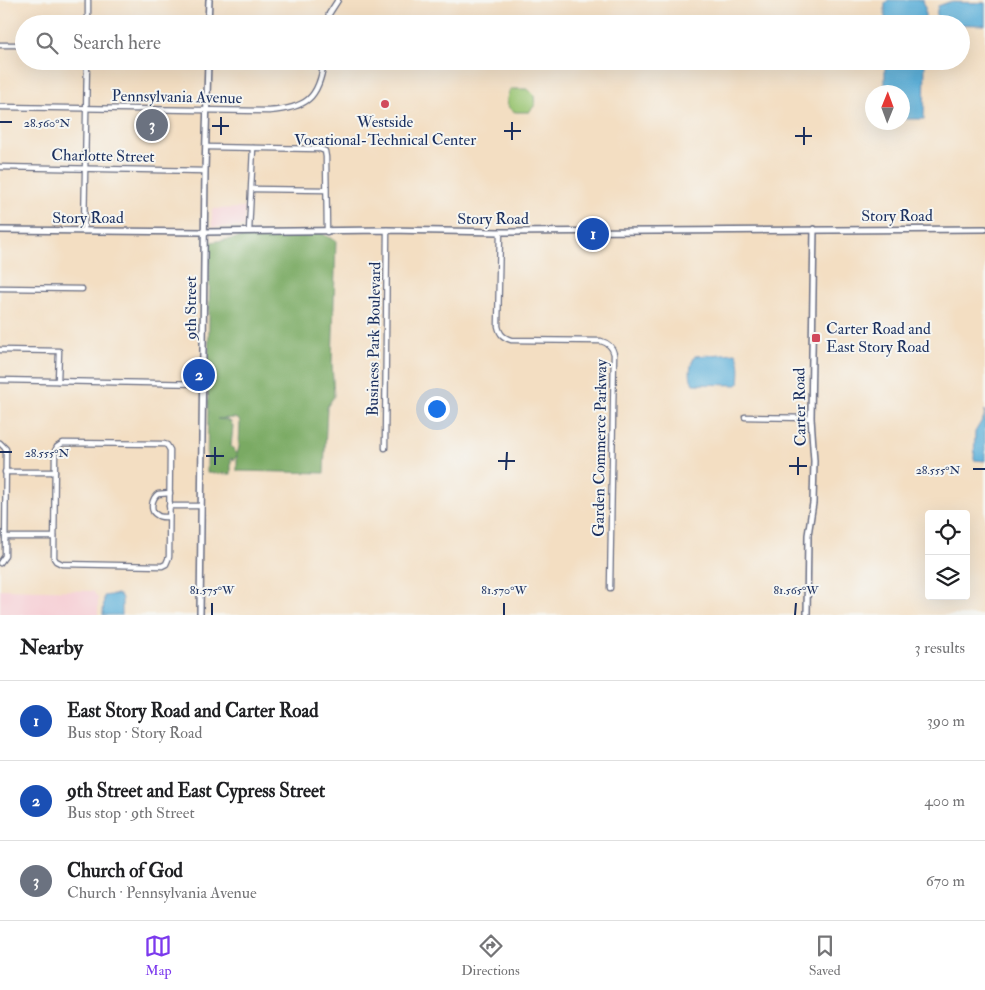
<!DOCTYPE html>
<meta charset="utf-8">
<style>
body{margin:0;font-family:"IM FELL Double Pica",serif;background:#f6f6f6;color:#202124}
.controls{position:absolute;right:15px;bottom:15px;display:grid;overflow:hidden;border-radius:5px;box-shadow:0 5px 20px #0002}
.controls button{width:45px;height:45px;display:grid;place-items:center;padding:0;border:0;border-bottom:1px solid #e0e0e0;background:#fff;color:#202124;font:25px sans-serif}
.compass{position:absolute;left:865px;top:85px;width:45px;height:45px;border-radius:50%;background:#fff;box-shadow:0 5px 20px #0002;rotate:1deg}
.you{position:absolute;left:436px;top:408px;width:18px;height:18px;margin:-12px;border:4px solid #fff;border-radius:50%;background:#1a73e8;box-shadow:0 0 0 8px #1a73e833}
.badge{display:grid;place-items:center;width:32px;height:32px;border-radius:50%;background:#7c3aed;color:#fff;font-size:16px;font-weight:700}
.pin{position:absolute;translate:-50% -50%;border:2px solid #fff;box-shadow:0 1px 5px #0006}
.list{margin:0;padding:0;list-style:none}
h2{display:flex;justify-content:space-between;align-items:center;height:65px;margin:0;padding:0 20px;font-size:21px}
h2 small{font-size:16px;font-weight:400;color:#757577}
.list li{display:grid;grid-template-columns:32px 1fr auto;gap:15px;align-items:center;box-sizing:border-box;height:80px;padding:0 20px;border-top:1px solid #e0e0e0}
.list b{display:block;font-size:19px;white-space:nowrap}
.list p{margin:0;font-size:16px;white-space:nowrap;color:#757577}
.list em{font-size:16px;font-style:normal;color:#757577}
.icon{flex:none;width:28px;height:28px;fill:none;stroke:currentColor;stroke-width:2;stroke-linecap:round;stroke-linejoin:round}
.map{position:relative;flex:none;width:985px;height:615px;overflow:hidden}
.search{position:absolute;background:#fff;box-shadow:0 5px 20px #0002;left:15px;right:15px;top:15px;height:55px;display:flex;align-items:center;gap:12px;box-sizing:border-box;padding:0 18px;border-radius:28px;color:#757577;font-size:19px}
.sheet{height:305px;background:#fff}
nav{display:flex;justify-content:space-around;align-items:center;box-sizing:border-box;height:70px;border-top:1px solid #e0e0e0;background:#fff;font-size:14px;color:#757577}
nav a{display:grid;justify-items:center;gap:2px}
nav .on{color:#7c3aed}
.map>svg:first-child{display:block}
.built{fill:#f6cfd5}
.green{fill:#99c471;stroke:#5a7a68}
.forest{fill:#7aaa63;stroke:#4a6c60;fill-rule:evenodd}
.water{fill:#5db0d9;stroke:#3c709c}
.lines{fill:none;stroke-linecap:round;stroke-linejoin:round}
.minor-casing{stroke:#676c81;stroke-width:7}
.tertiary-casing{stroke:#676c81;stroke-width:8}
.minor{stroke:#fff;stroke-width:4.5}
.tertiary{stroke:#fff;stroke-width:5}
.ticks{fill:none;stroke:#1b2f5e;stroke-width:2}
.poi-dot{fill:#d1495b;stroke:#f6f6f2;stroke-width:2}
.labels{text-anchor:middle;dominant-baseline:central;stroke-width:4;stroke-linejoin:round;paint-order:stroke}
.street-label{font-size:16px;fill:#1b2f5e;stroke:#f6f6f2}
.poi-label{font-size:16px;fill:#1b2f5e;stroke:#f6f6f2}
.ticks-label{font-size:12px;text-anchor:middle;fill:#1b2f5e;stroke:#f6f6f2;stroke-width:4;stroke-linejoin:round;paint-order:stroke}
</style>
<div class="map">
<svg width="985" height="615" viewBox="0 0 985 615">
<rect width="100%" height="100%" fill="#f6f6f2"/>
<filter id="ink" filterUnits="userSpaceOnUse"><feTurbulence type="fractalNoise" baseFrequency=".02" numOctaves="2"/><feDisplacementMap in="SourceGraphic" scale="10" xChannelSelector="R" yChannelSelector="G"/><feConvolveMatrix kernelMatrix="1 2 1 2 8 2 1 2 1" color-interpolation-filters="sRGB"/></filter>
<filter id="wash" filterUnits="userSpaceOnUse"><feTurbulence type="fractalNoise" baseFrequency=".0096" numOctaves="4" result="noise"/><feDisplacementMap in="SourceGraphic" scale="20" xChannelSelector="R" yChannelSelector="G"/><feGaussianBlur stdDeviation="1.12" result="paint"/><feColorMatrix in="noise" values="0 0 0 0 0 0 0 0 0 0 0 0 0 0 0 0 0 1.4 0 .05"/><feComposite in="paint" operator="in"/></filter>
<g filter="url(#wash)">
<rect width="100%" height="100%" fill="#f3dec2"/>
<g class="built">
<path d="M245 208 244 227H212V209Z"/>
<path d="M0 589 93 591 98 598V615H0Z"/>
</g>
<path class="green" d="M511 89H528L534 95 535 105 529 112C525 112 520 112 516 112 505 110 505 96 511 89Z"/>
<path class="forest" d="M302 232H319L336 241 332 364 334 396 327 407 324 473 237 471V455L234 460 231 458V474L207 473 210 242 254 236ZM234 418 238 419 240 422 239 447 237 454 231 446 233 427 231 422 227 420 217 419Z"/>
<g class="water">
<path d="M888 0H923L925 7V24H885V4Z"/>
<path d="M949 2 985 3V25L941 24C936 19 936 12 938 6Z"/>
<path d="M885 61H925L924 119H903L902 92H885Z"/>
<path d="M736 353C741 361 740 373 739 383L737 385 693 384C688 375 690 365 695 356Z"/>
<path d="M985 410V461L974 460 975 432 984 417Z"/>
<path d="M117 594 121 596 122 599V615H103L104 596Z"/>
</g>
</g>
<g filter="url(#ink)">
<g class="lines">
<g class="minor-casing">
<g id="minor">
<path d="M88 24V0"/>
<path d="M326 24 329 14 338 0"/>
<path d="M0 45H24"/>
<path d="M0 107 269 111C306 108 319 99 324 61"/>
<path d="M206 147 320 149 325 151 326 157 327 232"/>
<path d="M0 167 205 171"/>
<path d="M252 189 326 190"/>
<path d="M84 230 87 61"/>
<path d="M249 231 253 148"/>
<path d="M500 232 498 326C500 335 503 337 511 340L601 341C608 343 612 346 614 354L610 588"/>
<path d="M0 288 82 289"/>
<path d="M0 350 59 351 58 381"/>
<path d="M0 380 203 384"/>
<path d="M745 417 811 418"/>
<path d="M0 443 6 449 5 556 0 563"/>
<path d="M63 443 164 444 167 445 170 450 169 557 166 564 162 566 62 564 56 561 54 558 55 451 57 447Z"/>
<path d="M385 448 387 230"/>
<path d="M5 472H55"/>
<path d="M169 506H201"/>
<path d="M169 517C165 517 160 518 157 515 149 511 152 498 158 494L170 493"/>
<path d="M5 537H54"/>
</g>
</g>
<g class="tertiary-casing">
<g id="tertiary">
<path d="M208 24 209 0"/>
<path d="M0 230 204 232 387 230 500 232 985 229"/>
<path d="M200 615 205 171 208 61"/>
<path d="M807 615 808 535 813 503 814 461 811 418 814 229"/>
</g>
</g>
<use href="#minor" class="minor"/>
<use href="#tertiary" class="tertiary"/>
</g>
</g>
<path class="ticks" d="M0 122H12M212 126H229M504 131H521M221 135V117M795 136H812M512 140V122M804 145V127M0 452H12M206 456H224M498 461H515M215 465V447M789 466H807M973 469H985M506 470 507 452M798 475V457M212 615V603M504 615V603M795 615 796 603"/>
<g class="poi-dot">
<circle cx="385" cy="104" r="5"/>
<rect x="811" y="333" width="10" height="10" rx="2.5"/>
</g>
<g class="labels">
<g class="street-label">
<text transform="translate(177 97) rotate(1)">Pennsylvania Avenue</text>
<text transform="translate(103 156) rotate(1)">Charlotte Street</text>
<text x="897" y="216">Story Road</text>
<text x="88" y="218">Story Road</text>
<text x="493" y="219">Story Road</text>
<text transform="translate(191 308) rotate(-90)">9th Street</text>
<text transform="translate(374 339) rotate(-89)">Business Park Boulevard</text>
<text transform="translate(800 407) rotate(-91)">Carter Road</text>
<text transform="translate(600 448) rotate(-89)">Garden Commerce Parkway</text>
</g>
<g class="poi-label">
<text x="385" y="122">Westside<tspan x="385" dy="18">Vocational-Technical Center</tspan></text>
<text x="826" y="329" text-anchor="start">Carter Road and<tspan x="826" dy="18">East Story Road</tspan></text>
</g>
</g>
<g class="ticks-label">
<text x="47" y="127">28.560°N</text>
<text x="47" y="457">28.555°N</text>
<text x="938" y="474">28.555°N</text>
<text x="212" y="594">81.575°W</text>
<text x="504" y="594">81.570°W</text>
<text x="796" y="594">81.565°W</text>
</g>
</svg>
<div class="controls">
<button><svg class="icon" aria-label="locate" viewBox="0 0 24 24"><circle cx="12" cy="12" r="6"/><path d="M12 2v4M12 18v4M2 12h4M18 12h4"/></svg></button>
<button><svg class="icon" aria-label="layers" viewBox="0 0 24 24"><path d="M12 4l9 5-9 5-9-5zM3 14l9 5 9-5"/></svg></button>
</div>
<svg class="compass" viewBox="-18 -18 36 36"><path d="M0-13l5 13h-10z" fill="#e53935"/><path d="M0 13l5-13h-10z" fill="#757577"/></svg>
<div class="you"></div>
<div class="pin badge" style="left:593px;top:234px;background:#1a4fb4">1</div>
<div class="pin badge" style="left:199px;top:375px;background:#1a4fb4">2</div>
<div class="pin badge" style="left:152px;top:125px;background:#6b7280">3</div>
<div class="search"><svg class="icon" aria-label="search" viewBox="0 0 24 24"><circle cx="10" cy="10" r="6"/><path d="M15 15l6 6"/></svg>Search here</div>
</div>
<section class="sheet">
<h2>Nearby<small>3 results</small></h2>
<ul class="list">
<li><span class="badge" style="background:#1a4fb4">1</span><div><b>East Story Road and Carter Road</b><p>Bus stop · Story Road</p></div><em>390 m</em></li>
<li><span class="badge" style="background:#1a4fb4">2</span><div><b>9th Street and East Cypress Street</b><p>Bus stop · 9th Street</p></div><em>400 m</em></li>
<li><span class="badge" style="background:#6b7280">3</span><div><b>Church of God</b><p>Church · Pennsylvania Avenue</p></div><em>670 m</em></li>
</ul>
</section>
<nav>
<a class="on"><svg class="icon" aria-label="map" viewBox="0 0 24 24"><path d="M3 6l6-2 6 2 6-2v14l-6 2-6-2-6 2zM9 4v14M15 6v14"/></svg>Map</a>
<a><svg class="icon" aria-label="directions" viewBox="0 0 24 24"><path d="M12 3l9 9-9 9-9-9zM9 14v-3h6M13 9l2 2-2 2"/></svg>Directions</a>
<a><svg class="icon" aria-label="saved" viewBox="0 0 24 24"><path d="M7 4h10v16l-5-4-5 4z"/></svg>Saved</a>
</nav>
